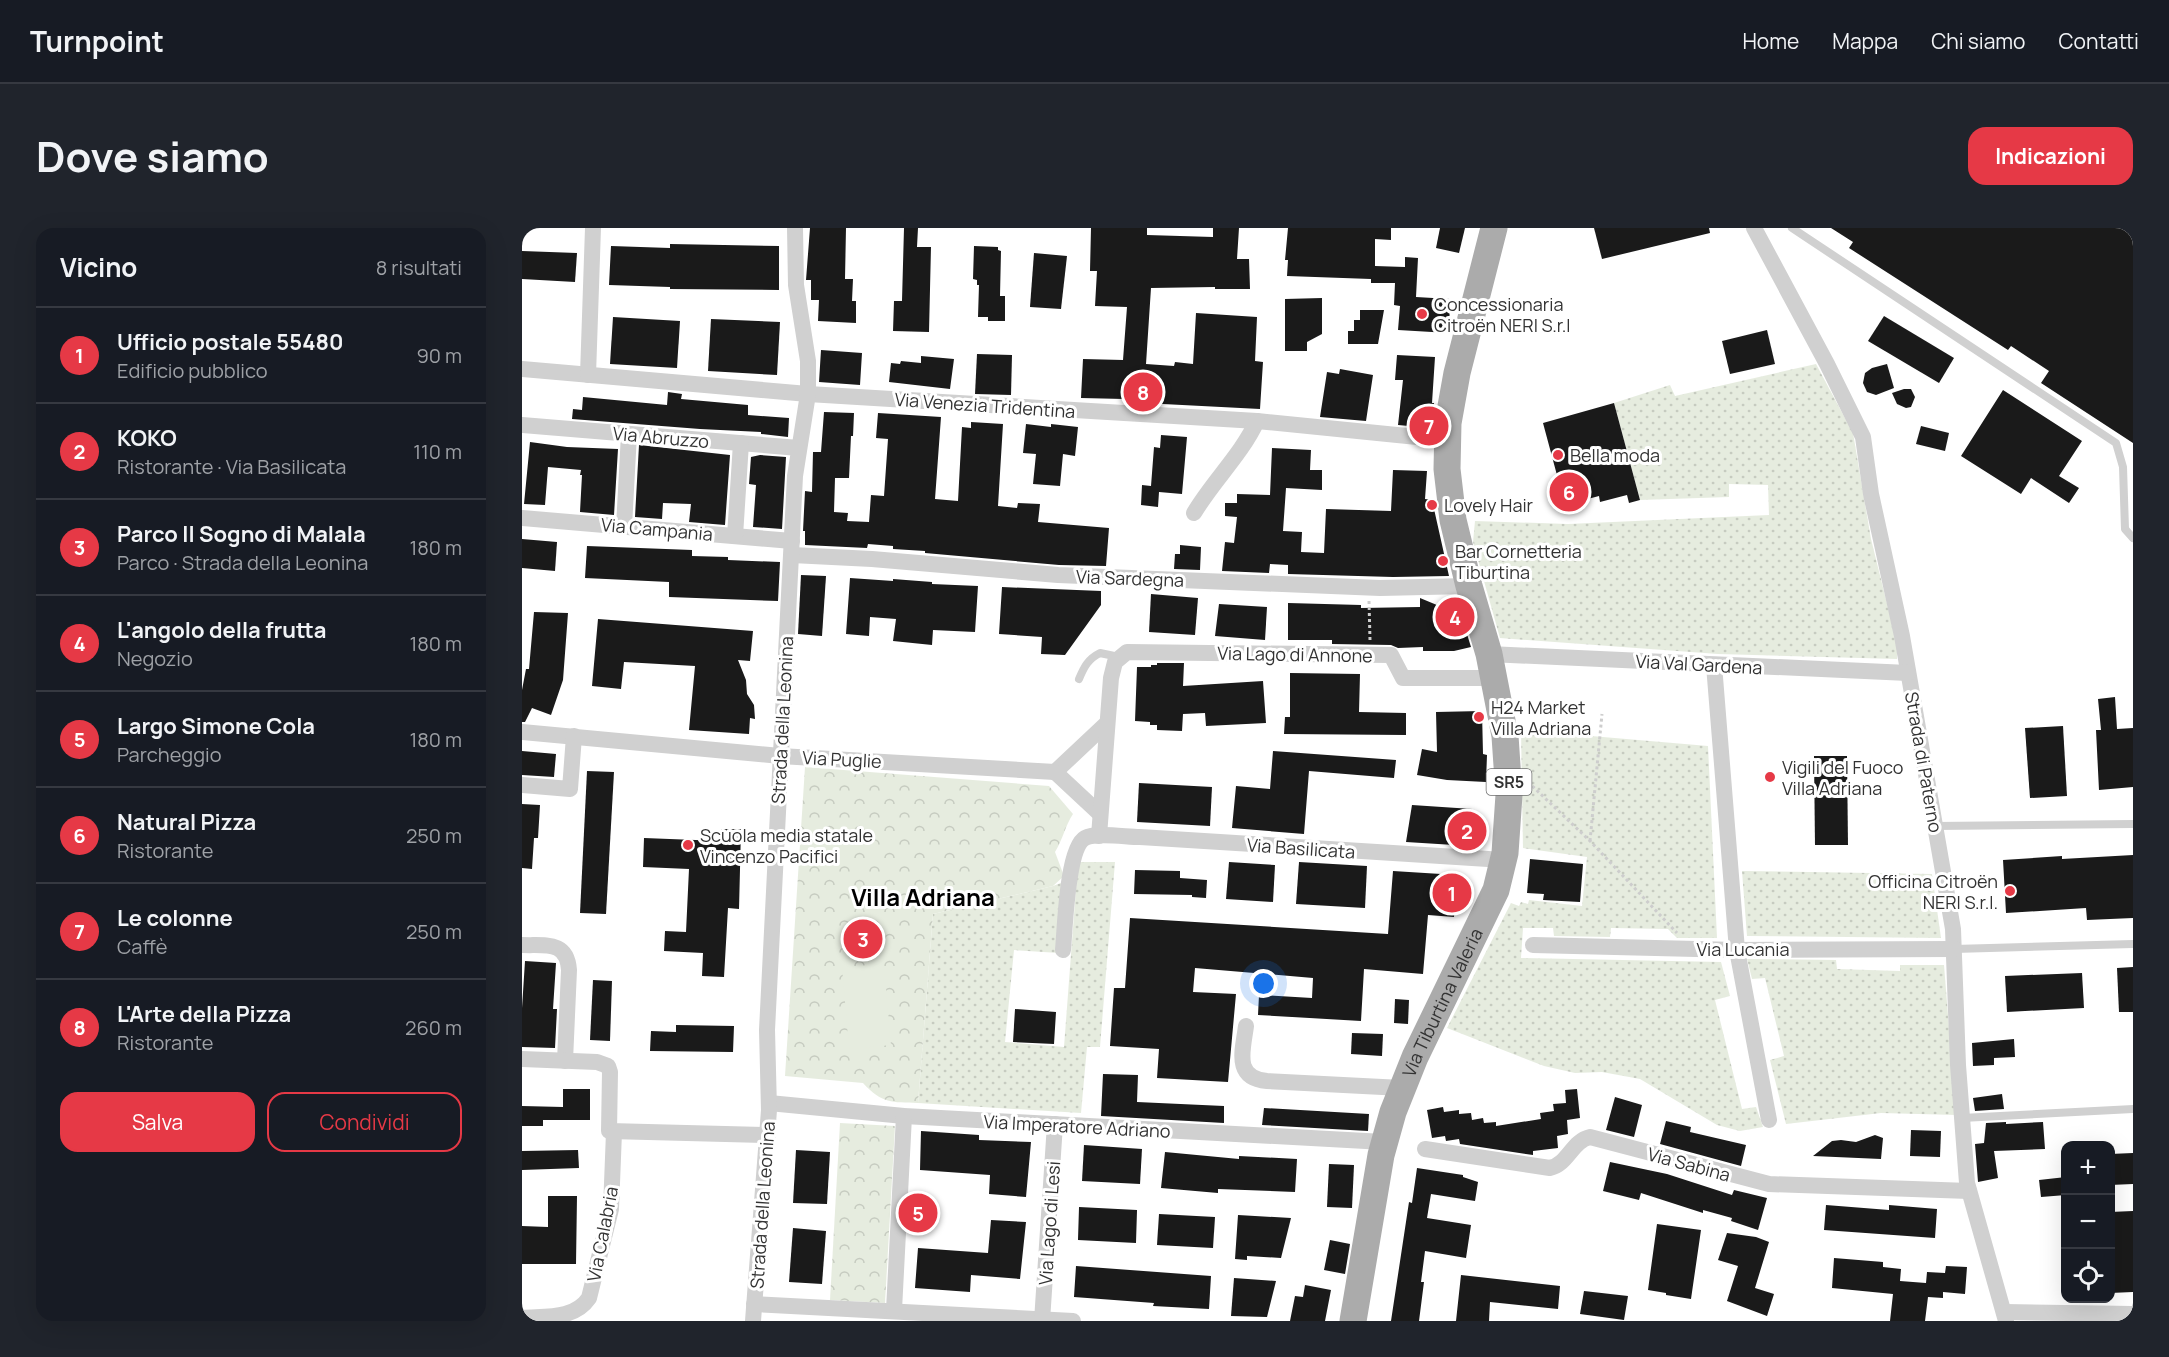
<!DOCTYPE html>
<html lang="it">
<meta charset="utf-8">
<style>
body{margin:0;font-family:Manrope,sans-serif;background:#20242c;color:#f1f3f6}
.controls{position:absolute;right:18px;bottom:18px;display:grid;overflow:hidden;border-radius:12px;box-shadow:0 6px 24px #0002}
.controls button{width:54px;height:54px;display:grid;place-items:center;padding:0;border:0;border-bottom:2px solid #363941;background:#171b24;color:#f1f3f6;font:30px sans-serif}
.you{position:absolute;left:742px;top:756px;width:21px;height:21px;margin:-15px;border:4px solid #fff;border-radius:50%;background:#1a73e8;box-shadow:0 0 0 9px #1a73e833}
.badge{display:grid;place-items:center;width:39px;height:39px;border-radius:50%;background:#e63946;color:#fff;font-size:20px;font-weight:700}
.pin{position:absolute;translate:-50% -50%;border:3px solid #fff;box-shadow:0 2px 6px #0006}
.list{margin:0;padding:0;list-style:none}
h2{display:flex;justify-content:space-between;align-items:center;height:78px;margin:0;padding:0 24px;font-size:26px}
h2 small{font-size:20px;font-weight:400;color:#9ea1a6}
.list li{display:grid;grid-template-columns:39px 1fr auto;gap:18px;align-items:center;box-sizing:border-box;height:96px;padding:0 24px;border-top:2px solid #363941}
.list b{display:block;font-size:22px;white-space:nowrap}
.list p{margin:0;font-size:20px;white-space:nowrap;color:#9ea1a6}
.list em{font-size:20px;font-style:normal;color:#9ea1a6}
.actions{display:flex;gap:12px;padding:18px 24px}
.actions a{flex:1;padding:14px 0;border:2px solid #e63946;border-radius:18px;text-align:center;font-size:21px;color:#e63946}
.actions .main{background:#e63946;color:#fff}
.icon{flex:none;width:33px;height:33px;fill:none;stroke:currentColor;stroke-width:2;stroke-linecap:round;stroke-linejoin:round}
.map{position:relative;flex:none;width:1611px;height:1093px;overflow:hidden;border-radius:18px}
header{display:flex;align-items:center;gap:36px;box-sizing:border-box;height:84px;padding:0 30px;background:#171b24;border-bottom:2px solid #363941}
header strong{font-size:28px}
nav{display:flex;gap:33px;margin-inline-start:auto;font-size:21px}
.intro{display:flex;align-items:center;justify-content:space-between;box-sizing:border-box;height:144px;padding:0 36px}
h1{margin:0;font-size:42px}
.button{padding:15px 27px;border-radius:18px;background:#e63946;color:#fff;font-size:21px;font-weight:700}
main{display:flex;gap:36px;padding:0 36px}
aside{flex:1;background:#171b24;border-radius:18px;box-shadow:0 6px 24px #0002}
.map>svg:first-child{display:block}
.grass{fill:url(#grass-dots)}
.park{fill:url(#park-crowns)}
.pitch{fill:#e6ecdf}
.building{fill:#1a1a1a}
.lines{fill:none;stroke-linecap:round;stroke-linejoin:round}
.path{stroke:#cdcdcd;stroke-width:3;stroke-dasharray:3 3;stroke-linecap:butt}
.lane{stroke:#d0d0d0;stroke-width:8}
.street{stroke:#d0d0d0;stroke-width:16}
.primary{stroke:#ababab;stroke-width:27}
.poi-dot{fill:#e63946;stroke:#fff;stroke-width:2}
.labels{text-anchor:middle;dominant-baseline:central;stroke-width:6;stroke-linejoin:round;paint-order:stroke}
.shield{fill:#fff;stroke:#707070;stroke-width:1.5}
.shield-label{font-size:16px;font-weight:bold;fill:#333}
.poi-label{font-size:18px;fill:#333;stroke:#fff;text-anchor:start}
.street-label{font-size:18px;fill:#333;stroke:#fff}
.district-label{font-size:24px;font-weight:bold;fill:#000;stroke:#fff}
</style>
<header>
<strong>Turnpoint</strong>
<nav><a>Home</a><a>Mappa</a><a>Chi siamo</a><a>Contatti</a></nav>
</header>
<div class="intro"><h1>Dove siamo</h1><a class="button">Indicazioni</a></div>
<main>
<aside>
<h2>Vicino<small>8 risultati</small></h2>
<ul class="list">
<li><span class="badge">1</span><div><b>Ufficio postale 55480</b><p>Edificio pubblico</p></div><em>90 m</em></li>
<li><span class="badge">2</span><div><b>KOKO</b><p>Ristorante · Via Basilicata</p></div><em>110 m</em></li>
<li><span class="badge">3</span><div><b>Parco Il Sogno di Malala</b><p>Parco · Strada della Leonina</p></div><em>180 m</em></li>
<li><span class="badge">4</span><div><b>L'angolo della frutta</b><p>Negozio</p></div><em>180 m</em></li>
<li><span class="badge">5</span><div><b>Largo Simone Cola</b><p>Parcheggio</p></div><em>180 m</em></li>
<li><span class="badge">6</span><div><b>Natural Pizza</b><p>Ristorante</p></div><em>250 m</em></li>
<li><span class="badge">7</span><div><b>Le colonne</b><p>Caffè</p></div><em>250 m</em></li>
<li><span class="badge">8</span><div><b>L'Arte della Pizza</b><p>Ristorante</p></div><em>260 m</em></li>
</ul>
<div class="actions"><a class="main">Salva</a><a>Condividi</a></div>
</aside>
<div class="map">
<svg width="1611" height="1093" viewBox="0 0 1611 1093">
<defs>
<pattern id="grass-dots" width="8" height="8" patternUnits="userSpaceOnUse" patternTransform="scale(1.5)"><rect width="8" height="8" fill="#e6ecdf"/><path d="M2 2h.1M6 6h.1" fill="none" stroke="#c6cbc0" stroke-width="1.8" stroke-linecap="round"/></pattern>
<pattern id="park-crowns" width="20" height="18" patternUnits="userSpaceOnUse" patternTransform="scale(1.5)"><rect width="20" height="18" fill="#e6ecdf"/><path d="M2 6a3 3 0 1 1 6 0M12 15a3 3 0 1 1 6 0" fill="none" stroke="#c6cbc0"/></pattern>
</defs>
<rect width="100%" height="100%" fill="#fff"/>
<g class="grass">
<path d="M1294 136 1331 205 1349 311 1375 416V431L1196 426 978 410 951 314 953 293 1046 296 1247 287 1246 257 1207 256V269L1118 272 1092 175 1148 157 1153 168Z"/>
<path d="M999 502 1186 518 1195 710H1155L1146 701 1089 700 1088 709 1032 708 1031 700H1001L999 730 1199 734 1208 768 1193 772 1220 881 1234 879 1241 899 1218 903 1195 897 1118 851 1080 844 1053 845 1022 838 925 800 989 675 997 678 999 674 1006 676 1007 672 1060 678 1065 629 1001 620Z"/>
<path d="M556 634H593L578 819H565L559 885 396 875 411 686 531 658 544 653 537 725 492 722 483 814 542 819Z"/>
<path d="M1220 643 1410 646 1419 710 1225 708Z"/>
<path d="M1225 731 1314 732 1315 741 1378 743V737H1422L1434 887 1359 885 1264 896 1248 832 1262 828 1243 750 1230 751Z"/>
</g>
<g class="park">
<path d="M283 539 527 558 551 586C543 598 541 611 533 624L542 648 531 658 411 686 396 875C370 874 360 876 341 855L263 848Z"/>
<path d="M318 895 373 898 363 1075 308 1072Z"/>
</g>
<path class="pitch" d="M362 736 369 817 327 821 320 739Z"/>
<g class="building">
<path d="M288 0H324L323 51H331L330 73H334V95L296 93 297 72H289V52H284Z"/>
<path d="M382 0H396L395 19H409L407 104 371 103 372 73H380Z"/>
<path d="M569 0H625V7L691 9V0H717L715 31H727L728 61H693V59L629 60 624 136 652 138 653 134 671 136 674 85 735 89 733 133 741 134 738 181 602 174V171L559 170 561 131 601 132 605 79 573 78 575 43H568Z"/>
<path d="M766 0H869V12L853 11V38L883 39V29L896 30 894 69 928 71 927 105 876 102 878 78 872 77 873 55H849V51L765 48 766 32H763Z"/>
<path d="M918 0H943L937 25 914 20Z"/>
<path d="M1072 0H1187L1188 5 1080 31Z"/>
<path d="M1309 0H1611V215L1519 155 1527 143 1489 118 1486 122 1327 20 1331 14Z"/>
<path d="M148 16 257 18V62L148 61V59L87 57 89 18 148 20Z"/>
<path d="M452 18 476 19V22L479 23 478 68H483V93H466V89H456L457 57H455V52L451 51Z"/>
<path d="M0 23 55 25 53 54 0 51Z"/>
<path d="M512 25 545 28 539 81 508 79Z"/>
<path d="M800 70V106L785 114V123H763V71Z"/>
<path d="M838 82H862L856 116H826V103H832V92H838Z"/>
<path d="M1362 88 1432 130 1417 155 1346 113Z"/>
<path d="M91 89 158 93 155 140 88 136Z"/>
<path d="M189 91 258 94 255 147 186 143Z"/>
<path d="M1245 102 1253 136 1208 146 1200 113Z"/>
<path d="M299 122 340 125 338 157 297 154Z"/>
<path d="M455 126 490 127 489 167 453 166Z"/>
<path d="M875 127 913 129 910 175H912L909 200 876 197 881 152H873Z"/>
<path d="M399 128 432 131 428 161 367 154 369 135 378 136 379 133 399 135Z"/>
<path d="M1365 136 1372 160 1354 167 1345 164 1341 155 1343 145 1350 140Z"/>
<path d="M818 141 851 147 844 193 798 189 805 144 817 146Z"/>
<path d="M1382 161H1389L1393 169 1389 179 1384 180 1375 176 1370 165Z"/>
<path d="M1481 162 1560 213 1537 248 1557 260 1547 275 1509 250 1499 266 1439 228Z"/>
<path d="M146 164 160 166 159 171 226 177V187L267 190 266 209 239 206V204L178 201 50 191 51 181 60 182 61 169 145 177Z"/>
<path d="M1092 175 1118 272 1107 275 1105 267 1078 274 1077 268 1043 277 1021 195Z"/>
<path d="M302 184 332 185 331 208H329L327 250H313L312 284 326 285 325 293 347 294 349 267 362 268 366 211 354 210 356 185 419 189 413 271 436 273 440 199 449 200V194L481 196 476 278 495 280 496 275 518 276 516 294 587 300 584 338 537 337 403 325V323L371 321V318L346 316 345 320 283 317V303H281L283 263 290 264 291 224H299Z"/>
<path d="M504 196 529 199V196L556 199 553 228 541 226 538 258 511 256 514 226 501 225Z"/>
<path d="M1399 198 1427 205 1423 223 1394 216Z"/>
<path d="M639 207 665 209 660 266 637 264 636 279 619 277 620 257 629 258 632 219 638 220Z"/>
<path d="M8 214 45 219 96 221 92 287 58 284 60 247H58L59 242 26 239 23 277 2 276Z"/>
<path d="M117 217 208 227 203 297 167 294 169 276 141 275 140 291 113 289Z"/>
<path d="M750 220 789 222 788 242H800V262L764 260 761 303 780 304 779 324 802 325 804 281 869 283 871 242 905 243 903 271 910 272 927 348 871 349 766 346V337L748 336 747 345 700 343 703 314 712 315 715 289 703 288V275H715V266L748 267Z"/>
<path d="M238 227 264 229 260 301 231 299 234 257 227 256 229 229Z"/>
<path d="M0 311 35 314 33 343 0 340Z"/>
<path d="M658 317 679 319 678 342 652 341 653 326H658Z"/>
<path d="M65 318 170 322V328L206 329V332L258 334 256 373 147 369V354L63 350Z"/>
<path d="M279 347 304 348 300 408 276 406Z"/>
<path d="M328 350 371 353V351L410 354V356L456 358 453 404 411 402 410 417 371 413 374 391 348 389 347 408 324 406Z"/>
<path d="M480 359 579 363V377L543 427 519 426 520 409 477 406Z"/>
<path d="M629 366 676 370 673 407 627 404Z"/>
<path d="M898 370 939 387 949 419 932 423H901V419L876 420 869 417 810 416V412H766V375L839 377V380L898 379Z"/>
<path d="M697 376 745 379 743 412 693 408Z"/>
<path d="M12 384 46 385 41 452 29 487 10 480 3 494H0V462L4 441H7Z"/>
<path d="M76 391 231 403 228 433 216 432 224 452 225 466 232 477 233 491 228 490 227 506 167 502 173 438 102 434 99 461 70 458Z"/>
<path d="M635 435H662L661 458 741 453 744 495 684 498 683 485 661 486 660 503 635 502V497H628V494L613 493 615 439H629V437H635Z"/>
<path d="M768 445 838 446 837 484 884 485V507L762 506 763 489H768Z"/>
<path d="M1593 469 1595 501 1611 500V559L1577 562 1574 502H1579L1576 471Z"/>
<path d="M960 483 961 526 965 527 964 554 925 552 895 547 900 521 915 524 914 484Z"/>
<path d="M1541 498 1545 568 1508 570 1503 500Z"/>
<path d="M0 523 34 526 32 549 0 547Z"/>
<path d="M751 523 874 532 872 550 787 543 782 606 710 600 714 558 748 561Z"/>
<path d="M1292 528H1325L1326 617H1293Z"/>
<path d="M65 543 92 544 84 686 58 685Z"/>
<path d="M617 555 690 559 688 598 615 594Z"/>
<path d="M0 576 18 577 16 610H12L10 641 0 640Z"/>
<path d="M890 577 950 581 948 618 884 614Z"/>
<path d="M199 601H219L217 681 206 680 202 749 180 748 181 725 142 723 143 703 164 704 167 641 121 639 122 610 199 613Z"/>
<path d="M1611 627V690L1565 692 1564 680 1484 685 1481 632 1540 628V631Z"/>
<path d="M1008 631 1061 636 1058 674 1021 672 1022 666 1005 665Z"/>
<path d="M707 634 753 637 751 674 704 671Z"/>
<path d="M777 634 845 638 843 680 774 676Z"/>
<path d="M613 642 658 643V650L685 652 684 670 670 669V667L612 666Z"/>
<path d="M871 643 935 647 932 689 906 687 901 746 842 741 839 793 736 787 737 767 790 770 791 750 673 740 671 764 714 766 706 854 635 850 637 821 588 818 592 760H603L608 690 866 706Z"/>
<path d="M3 733 34 735 31 781H35L33 820 0 819V780Z"/>
<path d="M1611 739V784H1597L1595 740Z"/>
<path d="M1560 745 1562 780 1485 784 1483 748Z"/>
<path d="M71 752 90 753 88 813 68 812Z"/>
<path d="M873 771 887 772 886 796 872 795Z"/>
<path d="M493 781 534 784 532 816 491 814Z"/>
<path d="M154 797 212 798 211 824 128 823 129 803 154 804Z"/>
<path d="M830 805 861 806 860 828 829 826Z"/>
<path d="M1492 811 1493 829 1472 830V837L1451 838 1450 815Z"/>
<path d="M581 846 616 847 615 874 702 878V895L579 888Z"/>
<path d="M41 861H68V892H21V898H0V878L41 879Z"/>
<path d="M1055 861 1058 890 1045 892 1046 906 1035 908 1036 920 1011 923V927L938 916 937 911 924 913 923 908 910 910 905 882 921 879 922 884 937 882V886L949 885 950 892 961 890 962 895 974 894V898L1019 891 1018 885 1032 883 1031 876 1044 875 1043 862Z"/>
<path d="M1480 866 1482 881 1453 883 1451 870Z"/>
<path d="M1093 869 1120 877 1112 909 1084 902Z"/>
<path d="M742 880 847 886 846 903 740 897Z"/>
<path d="M1144 893 1169 899 1168 904 1224 917 1219 938 1138 916Z"/>
<path d="M1484 894V896L1521 894 1523 921 1472 923 1476 950 1456 954 1453 916 1462 915 1464 895Z"/>
<path d="M1389 902 1419 903 1418 929 1388 928Z"/>
<path d="M399 903 457 907V912L509 914 504 969 467 966 468 947 398 942Z"/>
<path d="M1353 907 1361 910 1359 931 1291 928 1310 913 1319 912 1334 914Z"/>
<path d="M562 917 620 921 618 956 560 953Z"/>
<path d="M56 922 57 940 0 942V923Z"/>
<path d="M274 922 308 924 305 976 271 975Z"/>
<path d="M643 924 717 931V928L775 931 773 964 696 961V965L639 960Z"/>
<path d="M1611 925V956L1588 957V926Z"/>
<path d="M1088 934 1145 946 1210 967 1212 962 1245 970 1236 1002 1209 993 1210 990 1181 982V985L1119 965 1117 972 1081 963Z"/>
<path d="M807 936 832 937 830 980 805 979Z"/>
<path d="M895 940 941 947V949L956 954 953 973 909 966 905 990 949 997 944 1030 903 1023 899 1054H902L897 1093H869L887 974 890 975Z"/>
<path d="M1544 949V967L1519 969 1517 952Z"/>
<path d="M26 968H55L54 1036H0V998L26 999Z"/>
<path d="M1304 977 1367 982V977L1415 981 1413 1010 1302 1002Z"/>
<path d="M557 979 615 982 614 1015 556 1012Z"/>
<path d="M1611 983V1064L1588 1065V984Z"/>
<path d="M637 986 693 989 691 1020 635 1017Z"/>
<path d="M716 987 769 990 759 1030 725 1028V1032L713 1031Z"/>
<path d="M469 992 504 994 498 1051 449 1047 448 1064 393 1060 396 1020 466 1025Z"/>
<path d="M1135 996 1179 1002 1169 1071 1144 1067V1065L1126 1062Z"/>
<path d="M271 1000 304 1003 300 1056 267 1054Z"/>
<path d="M1205 1005 1234 1009 1247 1014 1233 1060 1252 1066 1245 1088 1205 1073 1216 1038 1196 1032Z"/>
<path d="M808 1012 828 1016 823 1046 802 1042Z"/>
<path d="M1312 1030 1361 1034V1039L1379 1041 1378 1053 1404 1055 1405 1044 1423 1045 1424 1038 1445 1039 1443 1066 1421 1064V1070L1406 1069 1403 1093H1368L1371 1066 1310 1060Z"/>
<path d="M554 1038 689 1048 687 1081 631 1078 632 1075 552 1069Z"/>
<path d="M939 1047 1038 1058 1036 1081 968 1074 967 1093H934Z"/>
<path d="M712 1050 754 1053 745 1089 709 1088Z"/>
<path d="M783 1057 809 1062 803 1093H768L773 1068 781 1069Z"/>
<path d="M1062 1063 1106 1068 1102 1092 1058 1086Z"/>
</g>
<g class="lines">
<g class="path">
<path d="M847 373 848 412"/>
<path d="M1006 554 1068 613 1155 705"/>
<path d="M1068 613 1080 486"/>
</g>
<g class="lane">
<path d="M1270 0 1594 215 1601 239 1603 301 1611 310"/>
<path d="M557 451C562 439 566 431 578 425L597 429"/>
<path d="M1413 598 1611 596"/>
<path d="M1432 721 1611 716"/>
<path d="M1440 890 1611 881"/>
</g>
<g class="street">
<path d="M1232 0 1305 136 1341 209 1349 266 1380 408 1431 701 1436 837 1445 955 1484 1093"/>
<path d="M0 141 286 166 735 193 925 212"/>
<path d="M66 147 71 0"/>
<path d="M0 197 277 220"/>
<path d="M672 285C691 253 719 227 735 193"/>
<path d="M0 290 270 313"/>
<path d="M102 299 107 206"/>
<path d="M213 308 219 215"/>
<path d="M270 327 350 331 536 347 858 360 947 358"/>
<path d="M967 426 1386 445"/>
<path d="M1192 437 1215 722 1247 892"/>
<path d="M0 504 258 528 533 544"/>
<path d="M533 544 584 496"/>
<path d="M533 544 577 585"/>
<path d="M0 557 48 561 52 508"/>
<path d="M577 608 589 450 593 434 605 424 869 427 881 450H973"/>
<path d="M0 717C23 718 45 712 47 742L43 833"/>
<path d="M1011 717 1215 722 1432 721"/>
<path d="M541 722C543 701 545 620 563 610 574 604 604 609 618 609L982 632"/>
<path d="M724 798C721 822 711 850 745 853L880 860"/>
<path d="M0 831 75 834 86 838 88 844 87 903 246 907"/>
<path d="M247 875 382 888 862 914"/>
<path d="M903 921 1028 940C1046 936 1050 913 1068 909L1247 956 1447 963"/>
<path d="M232 1076 551 1093"/>
<path d="M372 1082 382 888"/>
<path d="M1482 1084 1611 1086"/>
<path d="M0 1090C23 1088 52 1092 67 1070L89 981 92 904"/>
<path d="M231 1093 247 882 245 802 273 248 286 166V133L274 57 273 0"/>
<path d="M520 1093 533 896"/>
</g>
<path class="primary" id="s1" d="M831 1093 859 927 871 884 893 829 974 662 983 625 987 567 983 508 967 426 947 358 931 292 925 241 926 195 935 145 972 0"/>
</g>
<g class="poi-dot">
<circle cx="900" cy="86" r="6"/>
<circle cx="1036" cy="227" r="6"/>
<circle cx="910" cy="277" r="6"/>
<circle cx="921" cy="333" r="6"/>
<circle cx="957" cy="489" r="6"/>
<circle cx="1248" cy="549" r="6"/>
<circle cx="166" cy="617" r="6"/>
<circle cx="1488" cy="663" r="6"/>
</g>
<g class="labels">
<rect class="shield" x="964.5" y="541" width="45" height="26" rx="4.5"/>
<g class="shield-label">
<text x="987" y="554">SR5</text>
</g>
<g class="poi-label">
<text x="912" y="76">Concessionaria<tspan x="912" dy="21">Citroën NERI S.r.l</tspan></text>
<text x="1048" y="227">Bella moda</text>
<text x="922" y="277">Lovely Hair</text>
<text x="933" y="323">Bar Cornetteria<tspan x="933" dy="21">Tiburtina</tspan></text>
<text x="969" y="479">H24 Market<tspan x="969" dy="21">Villa Adriana</tspan></text>
<text x="1260" y="539">Vigili del Fuoco<tspan x="1260" dy="21">Villa Adriana</tspan></text>
<text x="178" y="607">Scuola media statale<tspan x="178" dy="21">Vincenzo Pacifici</tspan></text>
<text x="1476" y="653" text-anchor="end">Officina Citroën<tspan x="1476" dy="21">NERI S.r.l.</tspan></text>
</g>
<g class="street-label">
<text transform="translate(463 177) rotate(4)">Via Venezia Tridentina</text>
<text transform="translate(139 209) rotate(5)">Via Abruzzo</text>
<text transform="translate(135 301) rotate(5)">Via Campania</text>
<text transform="translate(608 350) rotate(2)">Via Sardegna</text>
<text transform="translate(773 426) rotate(1)">Via Lago di Annone</text>
<text transform="translate(1177 436) rotate(3)">Via Val Gardena</text>
<text transform="translate(260 492) rotate(-87)">Strada della Leonina</text>
<text transform="translate(320 531) rotate(3)">Via Puglie</text>
<text transform="translate(1402 534) rotate(80)">Strada di Paterno</text>
<text transform="translate(779 620) rotate(4)">Via Basilicata</text>
<text x="1221" y="721">Via Lucania</text>
<text stroke="none"><textPath href="#s1" startOffset="333">Via Tiburtina Valeria</textPath></text>
<text transform="translate(555 898) rotate(3)">Via Imperatore Adriano</text>
<text transform="translate(1167 936) rotate(15)">Via Sabina</text>
<text transform="translate(240 977) rotate(-86)">Strada della Leonina</text>
<text transform="translate(527 995) rotate(-86)">Via Lago di Lesi</text>
<text transform="translate(80 1006) rotate(-79)">Via Calabria</text>
</g>
<g class="district-label">
<text x="401" y="668">Villa Adriana</text>
</g>
</g>
</svg>
<div class="controls">
<button>+</button>
<button>−</button>
<button><svg class="icon" aria-label="locate" viewBox="0 0 24 24"><circle cx="12" cy="12" r="6"/><path d="M12 2v4M12 18v4M2 12h4M18 12h4"/></svg></button>
</div>
<div class="you"></div>
<div class="pin badge" style="left:930px;top:665px">1</div>
<div class="pin badge" style="left:945px;top:603px">2</div>
<div class="pin badge" style="left:341px;top:711px">3</div>
<div class="pin badge" style="left:933px;top:389px">4</div>
<div class="pin badge" style="left:396px;top:985px">5</div>
<div class="pin badge" style="left:1047px;top:264px">6</div>
<div class="pin badge" style="left:907px;top:198px">7</div>
<div class="pin badge" style="left:621px;top:164px">8</div>
</div>
</main>
